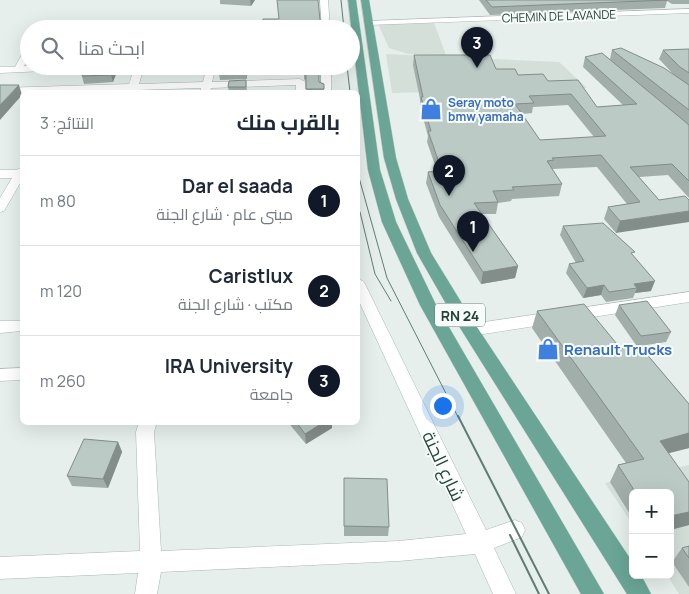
<!DOCTYPE html>
<html lang="ar">
<meta charset="utf-8">
<style>
body{margin:0;font-family:Manrope,Cairo,sans-serif;background:#f6f6f7;color:#1f2937;direction:rtl}
.controls{position:absolute;right:15px;bottom:15px;display:grid;overflow:hidden;border-radius:8px;box-shadow:0 5px 20px #0002}
.controls button{width:45px;height:45px;display:grid;place-items:center;padding:0;border:0;border-bottom:1px solid #e0e1e3;background:#fff;color:#1f2937;font:25px sans-serif}
.you{position:absolute;left:442px;top:405px;width:18px;height:18px;margin:-12px;border:4px solid #fff;border-radius:50%;background:#1a73e8;box-shadow:0 0 0 8px #1a73e833}
.badge{display:grid;place-items:center;width:32px;height:32px;border-radius:50%;background:#111827;color:#fff;font-size:16px;font-weight:700}
.pin{position:absolute;translate:-50% -41px;filter:drop-shadow(0 1px 2px #0008)}
.pin::after{content:'';position:absolute;top:26px;width:18px;height:15px;background:inherit;clip-path:polygon(0 0,100% 0,50% 100%)}
.list{margin:0;padding:0;list-style:none}
h2{display:flex;justify-content:space-between;align-items:center;height:65px;margin:0;padding:0 20px;font-size:21px}
h2 small{font-size:16px;font-weight:400;color:#747a83}
.list li{display:grid;grid-template-columns:32px 1fr auto;gap:15px;align-items:center;box-sizing:border-box;height:90px;padding:0 20px;border-top:1px solid #e0e1e3}
.list b{display:block;font-size:19px;white-space:nowrap}
.list p{margin:0;font-size:16px;white-space:nowrap;color:#747a83}
.list em{font-size:16px;font-style:normal;color:#747a83}
.icon{flex:none;width:28px;height:28px;fill:none;stroke:currentColor;stroke-width:2;stroke-linecap:round;stroke-linejoin:round}
.map{position:relative;flex:none;width:689px;height:594px;overflow:hidden;direction:ltr}
.search{position:absolute;background:#fff;box-shadow:0 5px 20px #0002;left:20px;top:20px;width:340px;height:55px;display:flex;align-items:center;gap:12px;box-sizing:border-box;padding:0 18px;border-radius:28px;color:#747a83;font-size:19px}
.panel{position:absolute;background:#fff;box-shadow:0 5px 20px #0002;left:20px;top:90px;width:340px;height:335px;border-radius:8px;direction:rtl}
.map>svg:first-child{display:block}
.built{fill:#d4dfda}
.lines{fill:none;stroke-linecap:round;stroke-linejoin:round}
.minor-casing{stroke:#a8b8b2;stroke-width:1}
.major-casing{stroke:#c2cac8;stroke-width:1}
.minor{fill:#fff;fill-rule:evenodd}
.major{fill:#6aa596;fill-rule:evenodd}
.tram-far1{stroke:#5f7d75;stroke-width:1}
.tram{stroke:#5f7d75;stroke-width:2}
.wall{fill:#a1aea9;fill-rule:evenodd}
.shaded-wall{fill:#838d89}
.building{fill:#bbcac4;stroke:#838d89;fill-rule:evenodd}
.labels{text-anchor:middle;dominant-baseline:central;stroke-width:4;stroke-linejoin:round;paint-order:stroke}
.far-street-label{font-size:12px;fill:#24423a;stroke:#f7fbf9}
.far-shop-label{font-size:12px;font-weight:bold;fill:#366cbe;stroke:#f7fbf9;text-anchor:start}
.shield{fill:#f7fbf9;stroke:#637a73;stroke-width:1}
.shield-label{font-size:14px;font-weight:bold;fill:#24423a}
.shop-label{font-size:15px;font-weight:bold;fill:#366cbe;stroke:#f7fbf9;text-anchor:start}
.near-street-label{font-size:18px;fill:#24423a;stroke:#f7fbf9}
</style>
<div class="map">
<svg width="689" height="594" viewBox="0 0 689 594">
<rect width="100%" height="100%" fill="#e6efeb"/>
<g class="built">
<path d="M434 23 446 55 408 54 389 48 378 24Z"/>
<path d="M386 54 559 62 587 88 392 93Z"/>
<path d="M689 465V594H679L667 575H670V493H633V525L605 483Z"/>
</g>
<g class="lines">
<g class="minor-casing">
<g id="minor">
<path d="M320 0H328L330 29H322Z"/>
<path d="M689 9V13L368 25 364 23 368 21Z"/>
<path d="M29 46V57L24 66 73 67 68 70 0 73V67H15L26 47Z"/>
<path d="M135 66H144L139 84 203 82 207 66H216L212 82 300 79 305 82 306 92H296V85L211 88 210 92H200L201 88 137 90 136 92H126L127 90 0 94V88L129 84Z"/>
<rect x="321" y="66" width="10" height="26"/>
<path d="M22 167V180L4 211 0 212V198L12 178H0V170H17Z"/>
<path d="M358 279 363 281 365 284 486 530 515 520 522 523 525 530 522 537 494 548 516 594H493L475 554 399 561 161 572 157 594H135L138 573 0 579V557L140 551 136 432 139 422H157L154 432 161 551 399 541 466 534 358 299Z"/>
<path d="M689 292V302L471 336 465 334 463 330 465 326 471 324Z"/>
<path d="M0 321H22V331L0 333Z"/>
<path d="M22 368V380L0 381V369Z"/>
</g>
</g>
<g class="major-casing">
<g id="major">
<path d="M348 0H356L380 170 396 222 436 305 604 594H581L420 305 382 222 368 170Z"/>
<path d="M361 0H369L396 158 408 199 431 253 469 315 633 563V575H641L651 594H627L457 323 417 253 396 199 384 158Z"/>
</g>
</g>
<use href="#minor" class="minor"/>
<use href="#major" class="major"/>
<g class="tram-far1">
<path d="M341 0 344 29"/>
<path d="M347 66 350 92"/>
<path d="M358 174 387 278 458 417"/>
<path d="M360 212 375 274 391 301"/>
</g>
<g class="tram">
<path d="M458 416 549 594"/>
<path d="M510 535 539 594"/>
</g>
</g>
<g class="wall">
<path d="M220 0H255L251 6 220 4Z"/>
<path d="M479 0H689V4H672L667 1 665 8 490 15Z"/>
<path d="M689 49V125L658 99 689 125V198L668 175 639 177 659 200 616 233 604 219 608 207 627 204 597 167 552 169 562 184 559 196 512 199 511 201 498 203 496 214H482L518 266 515 278 481 284 439 217 426 183 428 172 437 171 427 142 428 136 420 107V99L413 65 414 55 496 69 518 75 548 81 597 107 623 105 583 67 585 57 610 59 612 50 674 75 659 59 663 50ZM568 105 594 137 540 140 522 114 532 113 533 107Z"/>
<path d="M86 66H119L113 82 84 84 82 76Z"/>
<path d="M247 66V79L220 80 218 68Z"/>
<path d="M292 66H319V82L324 84V92H306V81L304 79V73H292Z"/>
<path d="M246 80 247 92H229L228 87Z"/>
<path d="M563 226 633 255 651 291 635 293 633 298 606 302 601 295 583 298 566 273 569 264 576 263 560 235Z"/>
<path d="M619 305 671 332 666 342 640 346 689 404V448L668 453 689 482V525L670 530V493H633V519L610 482 618 465 626 463 532 328 537 311 621 349 636 345 615 315Z"/>
<path d="M291 422H332V428L306 444 291 426Z"/>
<path d="M118 442 122 452 108 488 72 486 67 476Z"/>
<path d="M344 478 389 527 388 536H344Z"/>
<path d="M689 546V587L672 562 682 548Z"/>
</g>
<g class="shaded-wall">
<path d="M250 0H255L251 6Z"/>
<path d="M115 66H119L113 82 111 75Z"/>
<path d="M246 66H247V79L246 67Z"/>
<path d="M19 85 22 95 0 120V105Z"/>
<path d="M689 211V222L616 233 620 221Z"/>
<path d="M518 266 515 278 481 284 483 272Z"/>
<path d="M655 281 651 291 635 293 637 288 634 284Z"/>
<path d="M604 285 601 295 583 298 587 288Z"/>
<path d="M324 422H332V428L306 444 305 434Z"/>
<path d="M689 433V448L650 458 660 441Z"/>
<path d="M118 442 122 452 108 488 103 479Z"/>
<path d="M689 512V525L670 530V516Z"/>
</g>
<g class="building">
<path d="M277 0H318L320 20 324 22 325 29H264L263 19H279Z"/>
<path d="M486 0H668L492 7Z"/>
<path d="M621 48 664 68 689 85V110L612 50Z"/>
<path d="M689 49V73L680 67 663 50Z"/>
<path d="M602 53 689 125V181L672 164 630 167 659 200 685 196 689 200V211L620 221 608 207 640 202 601 155 552 158 554 160 547 161 562 184 512 187 514 190 493 191 498 202 474 203 518 266 483 272 440 205 428 172 442 171 428 131H431L421 97H423L414 55H490L496 69H515L518 75 543 74 548 81 578 80 597 107 637 104 585 57ZM571 94 606 136 540 140 515 104 534 103 529 96Z"/>
<path d="M86 66H115L111 75 82 76Z"/>
<path d="M218 66H246V67L218 68Z"/>
<path d="M303 66H319V82L324 84V89H306V72L304 70Z"/>
<path d="M246 80V87H228L229 81Z"/>
<path d="M0 85H19L0 105Z"/>
<path d="M603 223 635 252 631 253 655 281 634 284 637 288 609 292 604 285 587 288 569 264 584 261 563 226Z"/>
<path d="M647 301 671 332 641 336 619 305Z"/>
<path d="M584 304 621 349 639 345 689 404V433L660 441 689 482V512L670 516V493H636L618 465 644 459 537 311Z"/>
<path d="M296 422H324L305 434Z"/>
<path d="M84 439 118 442 103 479 67 476Z"/>
<path d="M344 478 387 479 389 527 344 526Z"/>
<path d="M689 546V558L682 548Z"/>
</g>
<defs>
<g id="shop-bare" transform="scale(1.725)"><path d="M-5-2.5h2.3a2.7 3.5 0 0 1 5.4 0H5L5.5 6h-11ZM-1.5-2.5h3a1.5 2.3 0 0 0-3 0Z" fill="#3f7fe0" stroke="#f7fbf9" stroke-width="2.5" paint-order="stroke"/></g>
</defs>
<g fill-rule="evenodd">
<use href="#shop-bare" x="431" y="109"/>
<use href="#shop-bare" x="548" y="349"/>
</g>
<g class="labels">
<g class="far-street-label">
<text transform="translate(559 16) rotate(-2)">CHEMIN DE LAVANDE</text>
</g>
<g class="far-shop-label">
<text x="448" y="102">Seray moto<tspan x="448" dy="14">bmw yamaha</tspan></text>
</g>
<rect class="shield" x="435" y="303.5" width="50" height="23" rx="4"/>
<g class="shield-label">
<text x="460" y="315">RN 24</text>
</g>
<g class="shop-label">
<text x="564" y="349">Renault Trucks</text>
</g>
<g class="near-street-label">
<text transform="translate(444 466) rotate(65)">شارع الجنة</text>
</g>
</g>
</svg>
<div class="controls">
<button>+</button>
<button>−</button>
</div>
<div class="you"></div>
<div class="pin badge" style="left:473px;top:252px">1</div>
<div class="pin badge" style="left:449px;top:196px">2</div>
<div class="pin badge" style="left:477px;top:68px">3</div>
<div class="search"><svg class="icon" aria-label="search" viewBox="0 0 24 24"><circle cx="10" cy="10" r="6"/><path d="M15 15l6 6"/></svg>ابحث هنا</div>
<section class="panel">
<h2>بالقرب منك<small>النتائج: 3</small></h2>
<ul class="list">
<li><span class="badge">1</span><div><b>Dar el saada</b><p>مبنى عام · شارع الجنة</p></div><em>80 m</em></li>
<li><span class="badge">2</span><div><b>Caristlux</b><p>مكتب · شارع الجنة</p></div><em>120 m</em></li>
<li><span class="badge">3</span><div><b>IRA University</b><p>جامعة</p></div><em>260 m</em></li>
</ul>
</section>
</div>
